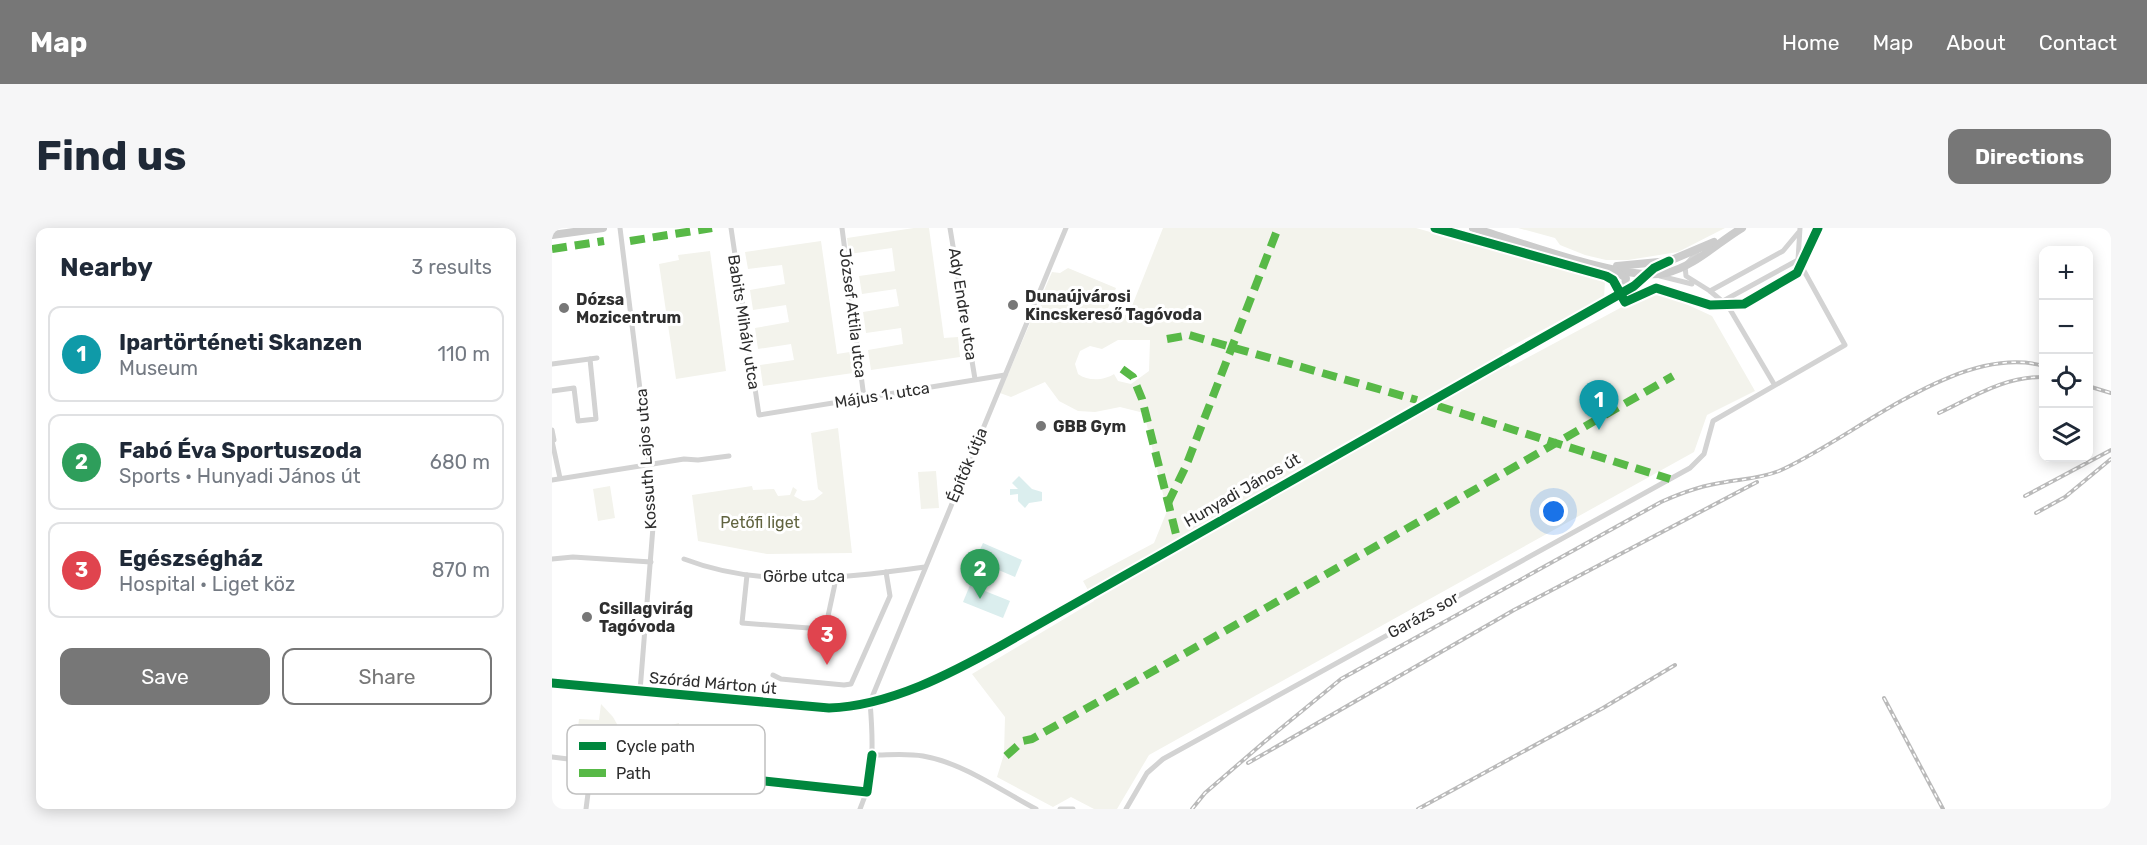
<!DOCTYPE html>
<meta charset="utf-8">
<style>
body{margin:0;font-family:Rubik,sans-serif;background:#f6f6f7;color:#1f2937}
.controls{position:absolute;right:18px;top:18px;display:grid;overflow:hidden;border-radius:12px;box-shadow:0 3px 15px #0003}
.controls button{width:54px;height:54px;display:grid;place-items:center;padding:0;border:0;border-bottom:2px solid #e0e1e3;background:#fff;color:#1f2937;font:30px sans-serif}
.you{position:absolute;left:1002px;top:284px;width:21px;height:21px;margin:-15px;border:4px solid #fff;border-radius:50%;background:#1a73e8;box-shadow:0 0 0 9px #1a73e833}
.badge{display:grid;place-items:center;width:39px;height:39px;border-radius:50%;background:#777;color:#fff;font-size:20px;font-weight:700}
.pin{position:absolute;translate:-50% -50px;filter:drop-shadow(0 2px 3px #0008)}
.pin::after{content:'';position:absolute;top:32px;width:21px;height:18px;background:inherit;clip-path:polygon(0 0,100% 0,50% 100%)}
.list{margin:0;padding:0;list-style:none}
h2{display:flex;justify-content:space-between;align-items:center;height:78px;margin:0;padding:0 24px;font-size:26px}
h2 small{font-size:20px;font-weight:400;color:#747a83}
.list li{display:grid;grid-template-columns:39px 1fr auto;gap:18px;align-items:center;box-sizing:border-box;height:96px;margin:0 12px 12px;padding:0 12px;border:2px solid #e0e1e3;border-radius:12px}
.list b{display:block;font-size:22px;white-space:nowrap}
.list p{margin:0;font-size:20px;white-space:nowrap;color:#747a83}
.list em{font-size:20px;font-style:normal;color:#747a83}
.actions{display:flex;gap:12px;padding:18px 24px}
.actions a{flex:1;padding:14px 0;border:2px solid #777;border-radius:12px;text-align:center;font-size:21px;color:#777}
.actions .main{background:#777;color:#fff}
.icon{flex:none;width:33px;height:33px;fill:none;stroke:currentColor;stroke-width:2;stroke-linecap:round;stroke-linejoin:round}
.map{position:relative;flex:none;width:1559px;height:581px;overflow:hidden;border-radius:12px}
header{display:flex;align-items:center;gap:36px;box-sizing:border-box;height:84px;padding:0 30px;background:#777;color:#fff}
header strong{font-size:28px}
nav{display:flex;gap:33px;margin-inline-start:auto;font-size:21px}
.intro{display:flex;align-items:center;justify-content:space-between;box-sizing:border-box;height:144px;padding:0 36px}
h1{margin:0;font-size:42px}
.button{padding:15px 27px;border-radius:12px;background:#777;color:#fff;font-size:21px;font-weight:700}
main{display:flex;gap:36px;padding:0 36px}
aside{flex:1;background:#fff;border-radius:12px;box-shadow:0 3px 15px #0003}
.map>svg:first-child{display:block}
.green{fill:#f3f3ec;fill-rule:evenodd}
.water{fill:#dbeeee}
.lines{fill:none;stroke-linecap:round;stroke-linejoin:round}
.street{stroke:#d3d3d3;stroke-width:5}
.secondary{stroke:#ccc;stroke-width:8}
.rail-casing{stroke:#bababa;stroke-width:4}
.rail{stroke:#fff;stroke-width:1.5;stroke-dasharray:4.5;stroke-linecap:butt}
.quiet{stroke:#58b947;stroke-width:8;stroke-dasharray:15 8;stroke-linecap:butt}
.cycleway-casing{stroke:#fff;stroke-width:13}
.cycleway{stroke:#00873e;stroke-width:9}
.poi-dot{fill:#777;stroke:#fff;stroke-width:2}
.labels{text-anchor:middle;dominant-baseline:central;stroke-width:6;stroke-linejoin:round;paint-order:stroke}
.poi-label{font-size:16px;font-weight:bold;fill:#2e2e2e;stroke:#fff;text-anchor:start}
.street-label{font-size:16px;fill:#2e2e2e;stroke:#fff}
.park-label{font-size:16px;fill:#616440;stroke:#fff}
.key{fill:#fff;stroke:#c0c0c0;stroke-width:1.5}
.key-label{font-size:16px;fill:#2e2e2e}
</style>
<header>
<strong>Map</strong>
<nav><a>Home</a><a>Map</a><a>About</a><a>Contact</a></nav>
</header>
<div class="intro"><h1>Find us</h1><a class="button">Directions</a></div>
<main>
<aside>
<h2>Nearby<small>3 results</small></h2>
<ul class="list">
<li><span class="badge" style="background:#0f9aa8">1</span><div><b>Ipartörténeti Skanzen</b><p>Museum</p></div><em>110 m</em></li>
<li><span class="badge" style="background:#2e9e5b">2</span><div><b>Fabó Éva Sportuszoda</b><p>Sports · Hunyadi János út</p></div><em>680 m</em></li>
<li><span class="badge" style="background:#e0444e">3</span><div><b>Egészségház</b><p>Hospital · Liget köz</p></div><em>870 m</em></li>
</ul>
<div class="actions"><a class="main">Save</a><a>Share</a></div>
</aside>
<div class="map">
<svg width="1559" height="581" viewBox="0 0 1559 581">
<rect width="100%" height="100%" fill="#fff"/>
<g class="green">
<path d="M362 0H377L392 110 406 109 408 129 319 142 316 122 351 116 349 100 314 105 311 84 347 78 344 61 310 66 307 48 343 43 340 20 297 26 295 10Z"/>
<path d="M611 0H864L1053 53 1052 70 950 123 958 139 1085 71 1104 67 1119 69 1160 88 1203 163 1155 187 1142 224 597 527 565 581H542L519 569 501 579 445 549 452 526 453 489 420 446 542 373 531 353 602 315 615 283 592 185 568 179 543 184 526 183 507 173 493 154 459 169 448 165 500 44 508 45 516 40 564 60 556 80 576 88ZM566 112H598L597 143 579 156 566 153 562 146C553 152 537 154 526 146L523 136 528 123 538 118 550 121Z"/>
<path d="M966 0H1173L1126 24 1076 32H1054L1033 27 1008 17 1003 10Z"/>
<path d="M269 13 285 126 298 124 301 145 211 158 208 137 242 132 239 116 206 121 203 100 237 94 234 77 201 82 198 62 233 56 230 37 196 41 193 24Z"/>
<path d="M158 23 174 143 124 151 107 36 127 32 126 27Z"/>
<path d="M286 200 300 325 215 326 146 313 140 267 200 258 201 262 222 261 226 268 238 267 241 259 245 262 242 268 251 273 262 272 271 265 266 261 259 205Z"/>
<path d="M384 243 387 280 369 281 366 244Z"/>
<path d="M58 258 63 290 46 293 41 261Z"/>
<path d="M49 476 61 489 70 505 65 518 68 528 50 532 36 530V526L23 525 27 491 47 492Z"/>
<path d="M127 495 122 540C111 539 103 534 98 524L102 512 100 502Z"/>
</g>
<g class="water">
<path d="M467 248 480 261 490 264V273L477 275 473 280 466 273V266L458 267V261H466L460 255Z"/>
<path d="M431 315 470 332 463 349 423 332Z"/>
<path d="M418 357 458 373 451 390 411 374Z"/>
</g>
<g class="lines">
<g class="street">
<path d="M68 0 97 234 101 299 88 463"/>
<path d="M179 0 207 187 453 147"/>
<path d="M290 0 312 170"/>
<path d="M398 0 423 151"/>
<path d="M1145 24 1133 38 1134 48 1158 63 1176 78 1222 156"/>
<path d="M1108 48 1140 56"/>
<path d="M1158 63 1231 23 1246 5"/>
<path d="M1171 73 1246 32"/>
<path d="M0 136 45 130"/>
<path d="M0 163 22 160 26 193 44 191 38 131"/>
<path d="M0 202 2 212"/>
<path d="M0 213 8 250"/>
<path d="M0 252 132 231 146 232 177 228"/>
<path d="M0 331 21 329 99 334"/>
<path d="M132 331C210 361 293 350 373 339"/>
<path d="M195 347 190 395 284 402"/>
<path d="M273 402 284 351"/>
<path d="M221 447 229 451 292 457 299 456 338 368 334 344"/>
<path d="M320 527C337 527 355 525 371 528 411 535 448 562 484 581"/>
<path d="M0 529 40 534 34 581"/>
<path d="M129 544 315 564"/>
<path d="M308 581C323 547 321 510 318 474L514 0"/>
<path d="M508 581H521"/>
<path d="M574 581 595 545 611 531 1138 240 1152 226 1161 193 1293 117 1246 32 1248 0"/>
</g>
<g class="secondary">
<path d="M921 0C966 13 1073 54 1114 45 1143 38 1165 15 1190 0"/>
<path d="M0 7 51 0"/>
<path d="M1065 38 1117 33 1162 14"/>
<path d="M1065 44 1074 50 1072 64"/>
<path d="M0 455 277 480C338 478 400 445 452 416L1082 58 1102 40 1117 33"/>
</g>
<g class="rail-casing">
<g id="rail">
<path d="M1536 158 1559 165"/>
<path d="M1387 185C1421 169 1453 148 1492 149"/>
<path d="M1473 268 1559 222"/>
<path d="M1484 285 1513 269 1559 231"/>
<path d="M1332 470 1391 581"/>
<path d="M696 535 962 382 1205 254"/>
<path d="M640 581 653 565 711 515 789 451 1109 274C1129 265 1151 257 1174 254 1192 251 1209 250 1227 243 1301 211 1407 114 1492 138"/>
<path d="M866 581 1051 480 1123 437"/>
</g>
</g>
<use href="#rail" class="rail"/>
<g class="quiet">
<path d="M78 13 160 0"/>
<path d="M0 21 52 13"/>
<path d="M615 111 637 107 865 172"/>
<path d="M570 141 581 149 590 171 625 310"/>
<path d="M886 178 1118 251"/>
<path d="M616 275 634 238 726 0"/>
<path d="M454 528 471 513 480 511 819 321 1121 148"/>
</g>
<g class="cycleway-casing">
<g id="cycleway">
<path d="M883 0 1054 48 1061 52 1073 74 1104 60 1158 77 1192 76 1245 45 1266 0"/>
<path d="M0 455 277 480C338 478 400 445 452 416L1082 58 1102 40 1117 33"/>
<path d="M129 544 315 564 320 527"/>
</g>
</g>
<use href="#cycleway" class="cycleway"/>
</g>
<g class="poi-dot">
<circle cx="461" cy="77" r="6"/>
<circle cx="12" cy="80" r="6"/>
<circle cx="489" cy="198" r="6"/>
<circle cx="35" cy="389" r="6"/>
</g>
<g class="labels">
<g class="poi-label">
<text x="473" y="68">Dunaújvárosi<tspan x="473" dy="18">Kincskereső Tagóvoda</tspan></text>
<text x="24" y="71">Dózsa<tspan x="24" dy="18">Mozicentrum</tspan></text>
<text x="501" y="198">GBB Gym</text>
<text x="47" y="380">Csillagvirág<tspan x="47" dy="18">Tagóvoda</tspan></text>
</g>
<g class="street-label">
<text transform="translate(411 76) rotate(81)">Ady Endre utca</text>
<text transform="translate(301 85) rotate(83)">József Attila utca</text>
<text transform="translate(192 94) rotate(81)">Babits Mihály utca</text>
<text transform="translate(330 167) rotate(-9)">Május 1. utca</text>
<text transform="translate(94 231) rotate(-94)">Kossuth Lajos utca</text>
<text transform="translate(415 237) rotate(-67)">Építők útja</text>
<text transform="translate(690 262) rotate(-30)">Hunyadi János út</text>
<text x="252" y="348">Görbe utca</text>
<text transform="translate(871 387) rotate(-29)">Garázs sor</text>
<text transform="translate(161 455) rotate(5)">Szórád Márton út</text>
</g>
<g class="park-label">
<text x="208" y="294">Petőfi liget</text>
</g>
</g>
<rect x="15" y="497" width="198" height="69" rx="9" class="key"/>
<rect x="27" y="514" width="27" height="8" fill="#00873e"/>
<rect x="27" y="541" width="27" height="8" fill="#58b947"/>
<g class="key-label">
<text x="64" y="524">Cycle path</text>
<text x="64" y="551">Path</text>
</g>
</svg>
<div class="controls">
<button>+</button>
<button>−</button>
<button><svg class="icon" aria-label="locate" viewBox="0 0 24 24"><circle cx="12" cy="12" r="6"/><path d="M12 2v4M12 18v4M2 12h4M18 12h4"/></svg></button>
<button><svg class="icon" aria-label="layers" viewBox="0 0 24 24"><path d="M12 4l9 5-9 5-9-5zM3 14l9 5 9-5"/></svg></button>
</div>
<div class="you"></div>
<div class="pin badge" style="left:1047px;top:202px;background:#0f9aa8">1</div>
<div class="pin badge" style="left:428px;top:371px;background:#2e9e5b">2</div>
<div class="pin badge" style="left:275px;top:437px;background:#e0444e">3</div>
</div>
</main>
